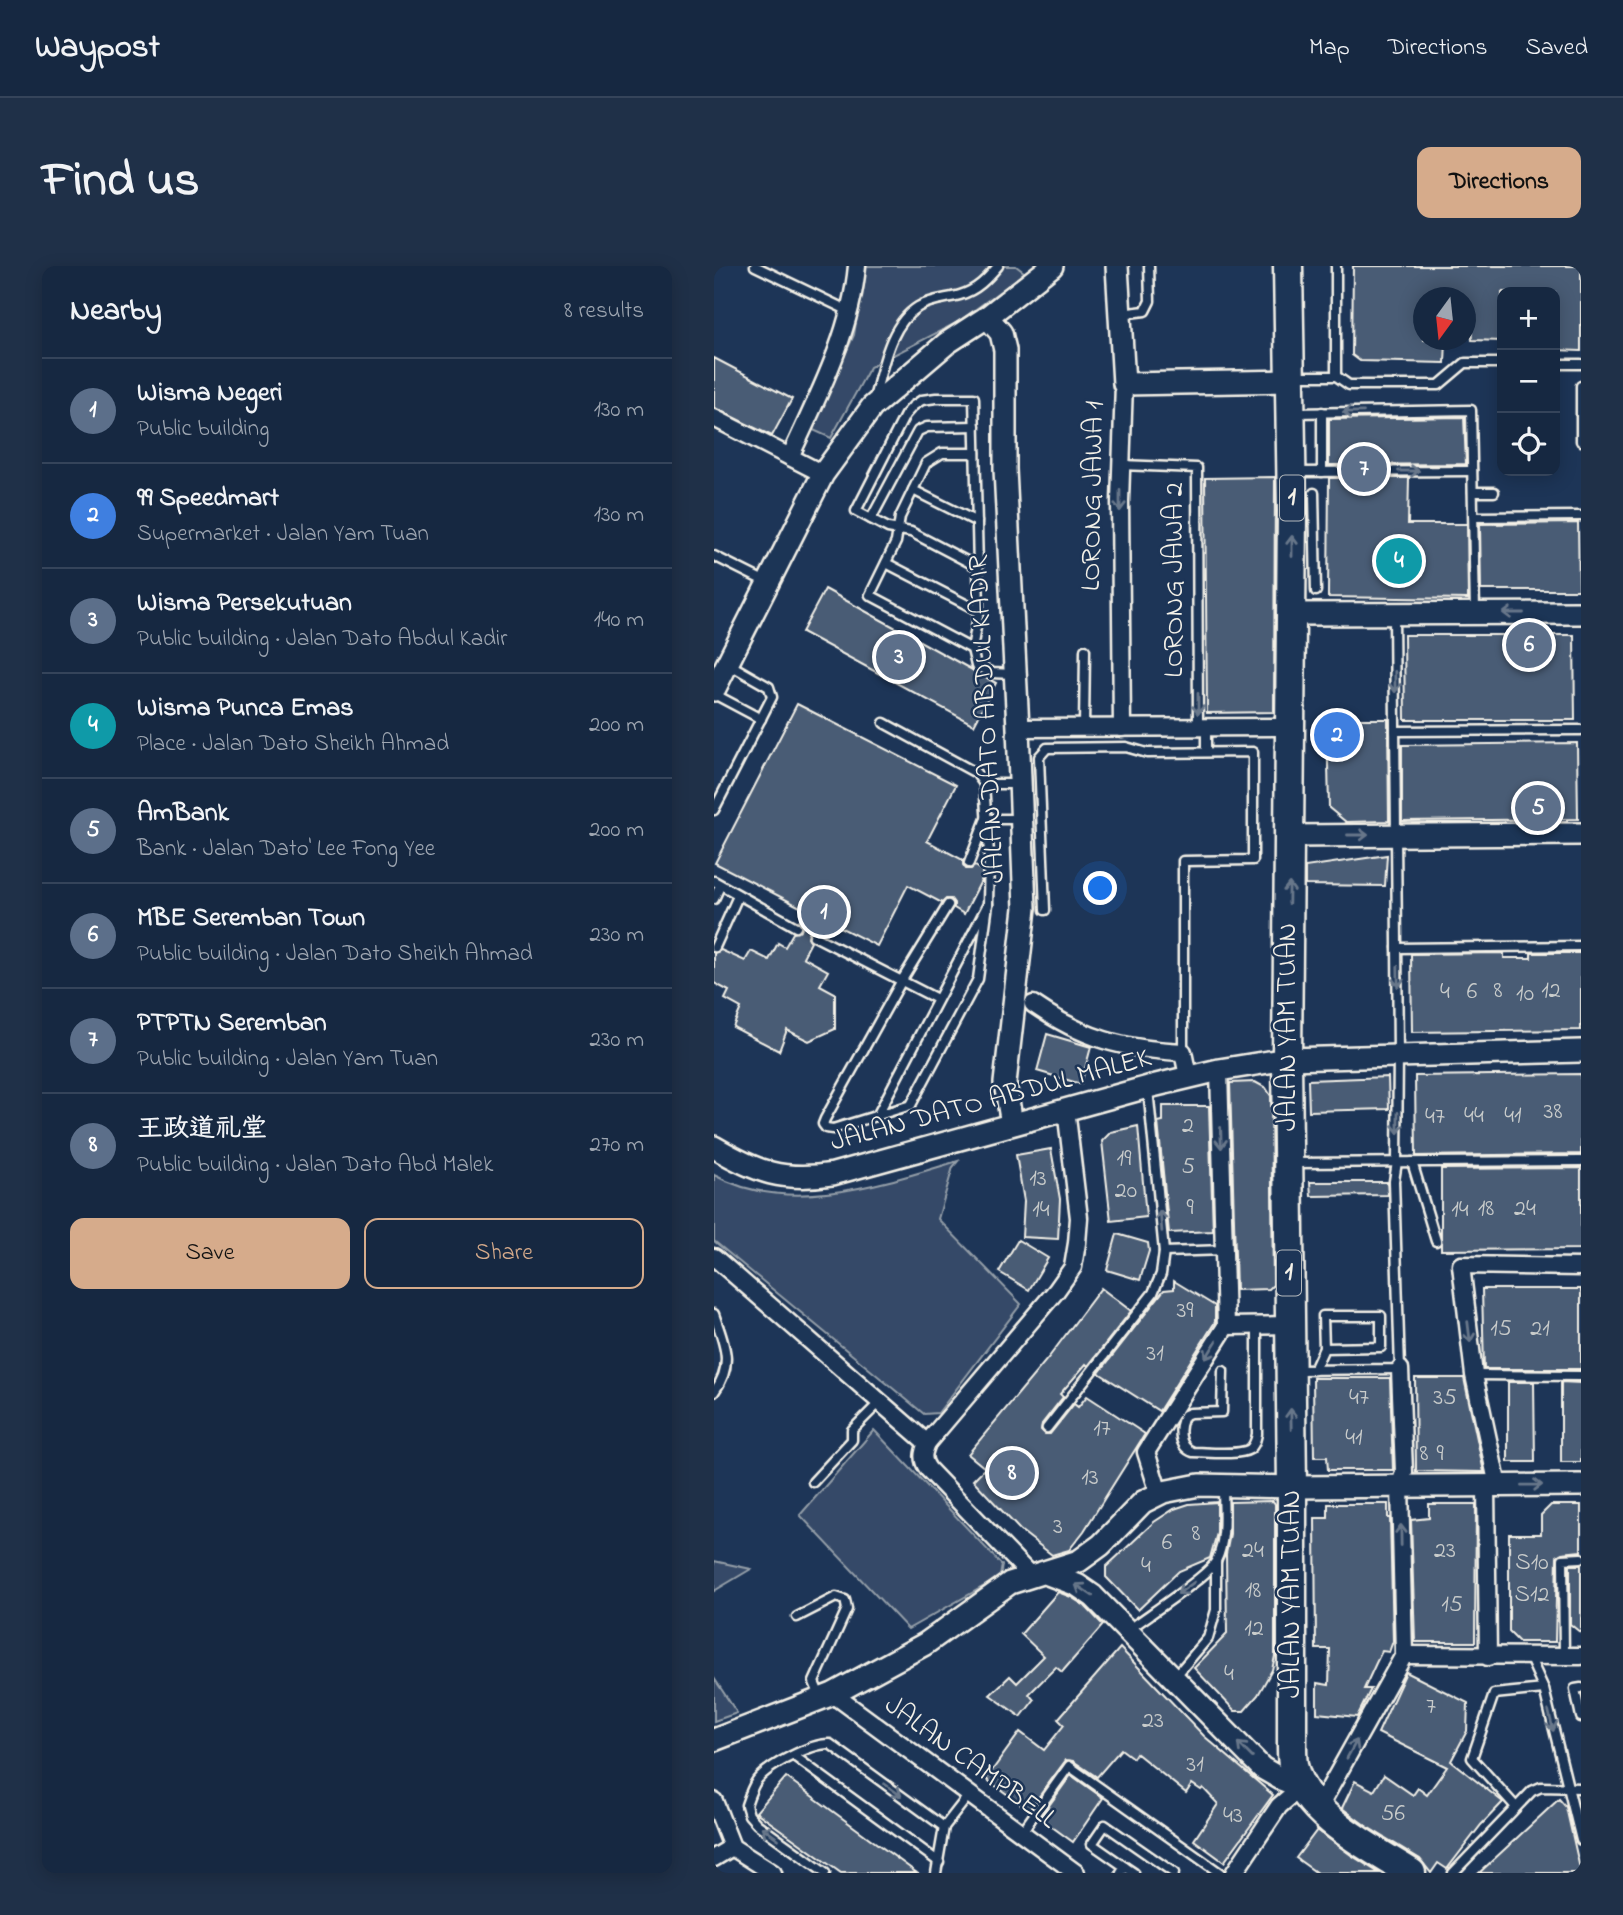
<!DOCTYPE html>
<meta charset="utf-8">
<style>
body{margin:0;font-family:"Indie Flower","LXGW WenKai TC",sans-serif;background:#1f3048;color:#f1f3f6}
.controls{position:absolute;right:21px;top:21px;display:grid;overflow:hidden;border-radius:14px;box-shadow:0 4px 18px #0003}
.controls button{width:63px;height:63px;display:grid;place-items:center;padding:0;border:0;border-bottom:2px solid #35445a;background:#162841;color:#f1f3f6;font:35px sans-serif}
.compass{position:absolute;left:699px;top:21px;width:63px;height:63px;border-radius:50%;background:#162841;box-shadow:0 4px 18px #0003;rotate:195deg}
.you{position:absolute;left:387px;top:623px;width:24px;height:24px;margin:-18px;border:5px solid #fff;border-radius:50%;background:#1a73e8;box-shadow:0 0 0 10px #1a73e833}
.badge{display:grid;place-items:center;width:46px;height:46px;border-radius:50%;background:#d6ab8b;color:#fff;font-size:23px;font-weight:700}
.pin{position:absolute;translate:-50% -50%;border:4px solid #fff;box-shadow:0 2px 7px #0006}
.list{margin:0;padding:0;list-style:none}
h2{display:flex;justify-content:space-between;align-items:center;height:91px;margin:0;padding:0 28px;font-size:30px}
h2 small{font-size:23px;font-weight:400;color:#9ea6b1}
.list li{display:grid;grid-template-columns:46px 1fr auto;gap:21px;align-items:center;box-sizing:border-box;height:105px;padding:0 28px;border-top:2px solid #35445a}
.list b{display:block;font-size:26px;white-space:nowrap}
.list p{margin:0;font-size:23px;white-space:nowrap;color:#9ea6b1}
.list em{font-size:23px;font-style:normal;color:#9ea6b1}
.actions{display:flex;gap:14px;padding:21px 28px}
.actions a{flex:1;padding:16px 0;border:2px solid #d6ab8b;border-radius:14px;text-align:center;font-size:24px;color:#d6ab8b}
.actions .main{background:#d6ab8b;color:#111}
.icon{flex:none;width:38px;height:38px;fill:none;stroke:currentColor;stroke-width:2;stroke-linecap:round;stroke-linejoin:round}
.map{position:relative;flex:none;width:867px;height:1607px;overflow:hidden;border-radius:14px}
header{display:flex;align-items:center;gap:42px;box-sizing:border-box;height:98px;padding:0 35px;background:#162841;border-bottom:2px solid #35445a}
header strong{font-size:33px}
nav{display:flex;gap:38px;margin-inline-start:auto;font-size:24px}
.intro{display:flex;align-items:center;justify-content:space-between;box-sizing:border-box;height:168px;padding:0 42px}
h1{margin:0;font-size:49px}
.button{padding:18px 32px;border-radius:14px;background:#d6ab8b;color:#111;font-size:24px;font-weight:700}
main{display:flex;gap:42px;padding:0 42px}
aside{flex:1;background:#162841;border-radius:14px;box-shadow:0 4px 18px #0003}
.map>svg:first-child{display:block}
.green{fill:#354a67;stroke:#949ea8;stroke-width:2}
.building{fill:#485b74;stroke:#f4f1e8;stroke-width:2}
.lines{fill:none;stroke-linecap:round;stroke-linejoin:round}
.lane-casing{stroke:#f4f1e8;stroke-width:13}
.street-casing{stroke:#f4f1e8;stroke-width:21}
.secondary-casing{stroke:#f4f1e8;stroke-width:26}
.highway-casing{stroke:#f4f1e8;stroke-width:33}
.lane{stroke:#1d3557;stroke-width:8}
.street{stroke:#1d3557;stroke-width:16}
.secondary{stroke:#1d3557;stroke-width:21}
.highway{stroke:#1d3557;stroke-width:28}
.oneway{stroke:#68778a}
.labels{text-anchor:middle;dominant-baseline:central;stroke-width:5;stroke-linejoin:round;paint-order:stroke}
.number-label{font-size:24px;fill:#c9cccb}
.shield{fill:#1d3557;stroke:#b4b9bc;stroke-width:2}
.shield-label{font-size:26px;font-weight:bold;fill:#f4f1e8}
.street-label{font-size:28px;fill:#f4f1e8;stroke:#1d3557}
</style>
<header>
<strong>Waypost</strong>
<nav><a>Map</a><a>Directions</a><a>Saved</a></nav>
</header>
<div class="intro"><h1>Find us</h1><a class="button">Directions</a></div>
<main>
<aside>
<h2>Nearby<small>8 results</small></h2>
<ul class="list">
<li><span class="badge" style="background:#5c6f8a">1</span><div><b>Wisma Negeri</b><p>Public building</p></div><em>130 m</em></li>
<li><span class="badge" style="background:#3f7fe0">2</span><div><b>99 Speedmart</b><p>Supermarket · Jalan Yam Tuan</p></div><em>130 m</em></li>
<li><span class="badge" style="background:#5c6f8a">3</span><div><b>Wisma Persekutuan</b><p>Public building · Jalan Dato Abdul Kadir</p></div><em>140 m</em></li>
<li><span class="badge" style="background:#0f9aa8">4</span><div><b>Wisma Punca Emas</b><p>Place · Jalan Dato Sheikh Ahmad</p></div><em>200 m</em></li>
<li><span class="badge" style="background:#5c6f8a">5</span><div><b>AmBank</b><p>Bank · Jalan Dato' Lee Fong Yee</p></div><em>200 m</em></li>
<li><span class="badge" style="background:#5c6f8a">6</span><div><b>MBE Seremban Town</b><p>Public building · Jalan Dato Sheikh Ahmad</p></div><em>230 m</em></li>
<li><span class="badge" style="background:#5c6f8a">7</span><div><b>PTPTN Seremban</b><p>Public building · Jalan Yam Tuan</p></div><em>230 m</em></li>
<li><span class="badge" style="background:#5c6f8a">8</span><div><b>王政道礼堂</b><p>Public building · Jalan Dato Abd Malek</p></div><em>270 m</em></li>
</ul>
<div class="actions"><a class="main">Save</a><a>Share</a></div>
</aside>
<div class="map">
<svg width="867" height="1607" viewBox="0 0 867 1607">
<rect width="100%" height="100%" fill="#1d3557"/>
<filter id="ink" filterUnits="userSpaceOnUse"><feTurbulence type="fractalNoise" baseFrequency=".0143" numOctaves="2"/><feDisplacementMap in="SourceGraphic" scale="14" xChannelSelector="R" yChannelSelector="G"/><feConvolveMatrix kernelMatrix="1 2 1 2 8 2 1 2 1" color-interpolation-filters="sRGB"/></filter>
<g filter="url(#ink)">
<g class="green">
<path d="M151 0H302L311 7 244 56 156 101 117 172 97 163 140 69Z"/>
<path d="M244 895 239 901 224 953 307 1038 224 1147 210 1148 0 975V909C75 950 168 918 244 895Z"/>
<path d="M160 1164 288 1299 286 1311 194 1363 86 1249Z"/>
<path d="M0 1295 37 1303 0 1325Z"/>
<path d="M0 1412 23 1447 0 1455Z"/>
</g>
<g class="building">
<path d="M639 0H867V85L841 84V26H788V75L758 74 757 56H752V32H710V74H732L731 97 646 95 638 89Z"/>
<path d="M0 92 78 133 58 170 0 142Z"/>
<path d="M750 151 752 198 615 199V153Z"/>
<path d="M561 211 560 446 493 447 491 212Z"/>
<path d="M615 212H695L694 258H753L754 333 614 331Z"/>
<path d="M864 257 865 324H767L766 258Z"/>
<path d="M111 323 282 417 260 459 88 366Z"/>
<path d="M690 369H860L861 454H691Z"/>
<path d="M83 438 242 519 213 575 249 594V599L252 603H257L261 600 268 604V613L250 648 240 642V637L237 633H232L228 637 194 619 163 680 110 653 103 664 95 666 94 671 97 676 89 691 114 705 106 719 121 727V763L95 775 73 764 65 785 19 761 27 742 11 733 15 725 0 717V687L7 684 31 695 37 685 55 694 64 677 71 681 79 667 87 665 88 660 85 655 92 644 1 597Z"/>
<path d="M613 453H674L675 555 632 556 615 542Z"/>
<path d="M863 477 864 553 688 555V479Z"/>
<path d="M673 589 671 620 591 619V601Z"/>
<path d="M790 687V692H817V687H867V764L698 766 697 688Z"/>
<path d="M333 768 377 781 367 818 323 805Z"/>
<path d="M867 808V888L702 890 701 810Z"/>
<path d="M674 811 675 843 595 845 594 814Z"/>
<path d="M541 816 552 822 557 830 559 1019 555 1023 522 1024 516 817Z"/>
<path d="M449 840H495L499 965 455 967 444 856 449 855Z"/>
<path d="M424 860 432 951 397 955 388 875 397 866Z"/>
<path d="M337 883 346 933 344 973 308 971 310 935 302 889Z"/>
<path d="M867 902V983L727 984V903Z"/>
<path d="M596 916H673L674 929 597 930Z"/>
<path d="M403 968 434 977 435 985 426 1014 393 1004Z"/>
<path d="M304 974 334 992 315 1024 285 1006Z"/>
<path d="M460 1015 501 1040V1056L445 1145 385 1107 450 1024 460 1023Z"/>
<path d="M387 1022 417 1045 374 1100 372 1098 346 1128 349 1131 328 1158 327 1164 331 1168H336L360 1138 364 1141 373 1130 431 1168 370 1265 355 1284 338 1289 306 1264 259 1214 271 1202 254 1188 335 1091Z"/>
<path d="M768 1023H867V1103H770Z"/>
<path d="M599 1112H676L679 1204H614L613 1191H600Z"/>
<path d="M701 1112H750L770 1206 702 1205Z"/>
<path d="M794 1116H820L821 1196H794Z"/>
<path d="M847 1116 867 1117V1196H847Z"/>
<path d="M559 1235 561 1238V1390L558 1404 544 1429 530 1445H521L480 1402 513 1368 512 1288 516 1268V1236Z"/>
<path d="M503 1236V1267L496 1292 465 1305 424 1344 392 1311V1301L440 1256 460 1243 475 1238Z"/>
<path d="M614 1238H674V1252H676L679 1375 675 1386 668 1385 662 1397 650 1423H657L643 1451 603 1447V1417L615 1419 616 1383H602L601 1252H614Z"/>
<path d="M715 1238H762L761 1376H701L697 1254 715 1252Z"/>
<path d="M837 1239H867V1285L848 1287 843 1290 841 1376H805L795 1366V1268H827V1249Z"/>
<path d="M856 1299H867V1367L856 1358Z"/>
<path d="M344 1326 357 1331 371 1340 389 1359 348 1406 342 1401 315 1428 320 1434 307 1451 276 1429 296 1410 303 1417 330 1390 307 1368Z"/>
<path d="M406 1382 490 1470 559 1529 510 1596 480 1574 504 1538 489 1522 487 1524 478 1518 472 1527 422 1487 419 1492 407 1483 383 1511 359 1495 352 1494 315 1544 272 1513 306 1466 330 1484 350 1459 344 1453Z"/>
<path d="M692 1406 754 1437 753 1465 737 1495 789 1536 767 1559 733 1603 724 1597 717 1607 706 1593 655 1562 628 1542 641 1515 660 1525 670 1509 699 1529 704 1522 713 1529 733 1501 664 1467Z"/>
<path d="M357 1509 389 1532 359 1576 326 1552Z"/>
<path d="M72 1511 203 1607H127L42 1546Z"/>
<path d="M845 1533 852 1541 867 1607H765Z"/>
<path d="M603 1564 637 1589 665 1607H603L582 1592Z"/>
</g>
<g class="lines">
<g class="lane-casing">
<g id="lane">
<path d="M41 0 135 45"/>
<path d="M622 0V110"/>
<path d="M407 48 431 45 436 35 435 0"/>
<path d="M841 98H867"/>
<path d="M582 110H622L635 119H725L751 97H788"/>
<path d="M867 120V175"/>
<path d="M160 132C169 102 175 59 204 41 217 33 232 33 246 29 263 24 273 13 284 0"/>
<path d="M608 146V206"/>
<path d="M581 147 757 144 761 345"/>
<path d="M407 199 483 202 484 461"/>
<path d="M580 206 758 205"/>
<path d="M199 224 263 256"/>
<path d="M759 226H780"/>
<path d="M600 227 602 325"/>
<path d="M760 251 867 250"/>
<path d="M157 253 204 165 213 161 261 160"/>
<path d="M0 290 54 317"/>
<path d="M172 297 265 345"/>
<path d="M264 301 197 266 174 262 142 245 191 149 199 140 208 134 222 132H260L265 345 258 383 262 400 279 407 298 408"/>
<path d="M258 383 156 329 182 276 186 251 212 197 228 187H261"/>
<path d="M0 428 47 453"/>
<path d="M370 462 371 384"/>
<path d="M681 465 867 464"/>
<path d="M492 486V461"/>
<path d="M270 518H306"/>
<path d="M0 544 58 431 55 421 13 397"/>
<path d="M272 553H305"/>
<path d="M255 597 271 555"/>
<path d="M0 615 82 661"/>
<path d="M0 633 6 620"/>
<path d="M234 639 188 714 111 853 109 858 112 862 119 863 197 839 264 713 274 638"/>
<path d="M331 644 325 491 333 482 412 481 433 487 539 486V594L469 595V786"/>
<path d="M100 670 223 733"/>
<path d="M1 681 24 630"/>
<path d="M683 682 867 680"/>
<path d="M434 823 450 986 511 984"/>
<path d="M163 850 274 638 275 588 270 518 262 507 170 457"/>
<path d="M698 896 722 975"/>
<path d="M580 897 867 895"/>
<path d="M0 1048C10 1078 21 1098 0 1126"/>
<path d="M583 1104 686 1103 680 915 683 896 684 788 680 348"/>
<path d="M600 1104 610 1082 609 1050H667V1081L610 1082"/>
<path d="M509 1105 508 1146 476 1147 471 1149C464 1161 464 1181 479 1186 492 1186 525 1190 536 1183 541 1179 542 1173 543 1168V1059"/>
<path d="M760 1109 867 1110"/>
<path d="M333 1162 439 1027 447 1008 450 986"/>
<path d="M99 1216 138 1174V1164L167 1135"/>
<path d="M83 1351 122 1331 131 1334 133 1343 100 1416 106 1430"/>
<path d="M413 1365C431 1351 495 1310 502 1295 513 1273 509 1243 509 1220"/>
<path d="M815 1390 830 1423 867 1574"/>
<path d="M850 1390 849 1293 867 1292"/>
<path d="M460 1412 494 1372 502 1344V1297"/>
<path d="M867 1422 861 1423 867 1451"/>
<path d="M80 1490 225 1596"/>
<path d="M802 1541 758 1492 780 1428 830 1423"/>
<path d="M307 1567 355 1500 506 1607"/>
<path d="M411 1601 378 1578 391 1559 460 1607"/>
<path d="M111 1607 43 1558 35 1549 32 1539C35 1530 38 1521 43 1514 55 1499 98 1477 116 1478L230 1561"/>
<path d="M222 1607 230 1561 255 1529"/>
<path d="M407 1607 411 1601 420 1607"/>
<path d="M739 1607 818 1525 827 1521 867 1522"/>
</g>
</g>
<g class="street-casing">
<g id="street">
<path d="M0 152 109 208"/>
<path d="M76 191C104 130 137 67 143 0"/>
<path d="M304 462 577 461"/>
<path d="M408 462 406 235 410 118"/>
<path d="M319 738C370 773 408 783 469 786L474 810"/>
<path d="M505 804 512 1060"/>
<path d="M0 991 213 1177"/>
<path d="M772 1220 774 1391"/>
<path d="M784 1220 760 1109 747 999 867 1001"/>
<path d="M445 1227 432 1186 512 1060 576 1059"/>
<path d="M316 1309 214 1203C207 1193 209 1187 213 1177L342 1025 359 1001 363 977 365 952 352 843"/>
<path d="M690 1389 867 1390"/>
<path d="M119 1428 362 1607"/>
<path d="M0 1535 18 1581 59 1607"/>
<path d="M604 1543 690 1389 686 1219 690 1206 686 1103"/>
<path d="M0 1592 18 1581"/>
<path d="M520 1607 565 1540 587 1521"/>
</g>
</g>
<g class="secondary-casing">
<g id="secondary">
<path d="M403 0 410 118 576 115"/>
<path d="M273 51 287 67 291 84V203L304 462 311 642 291 817 298 858"/>
<path d="M578 348 867 347"/>
<path d="M0 424 109 208 158 141 233 77 273 51 338 0"/>
<path d="M575 570 867 568"/>
<path d="M0 881C43 906 68 916 119 908L434 821 505 804 573 793 867 785"/>
<path d="M331 1307 363 1319 379 1330 548 1502 567 1513 587 1521"/>
<path d="M0 1474 119 1428 211 1378 296 1317 365 1295 387 1279 429 1236 449 1226 485 1219 578 1221 867 1219"/>
</g>
</g>
<g class="highway-casing">
<path id="highway" d="M574 0 578 245 573 793 578 1221V1481C578 1488 578 1496 580 1503 592 1550 658 1582 697 1607"/>
</g>
<use href="#lane" class="lane"/>
<use href="#street" class="street"/>
<use href="#secondary" class="secondary"/>
<use href="#highway" class="highway"/>
</g>
<defs><path id="oneway-shaft" d="M-6 0H5M1.5-3L5.5 0L1.5 3" fill="none" stroke-width="1.6" stroke-linecap="round" stroke-linejoin="round" transform="scale(1.75)"/></defs>
<g class="oneway">
<use href="#oneway-shaft" transform="translate(639 146) rotate(179)"/>
<use href="#oneway-shaft" transform="translate(695 205)"/>
<use href="#oneway-shaft" transform="translate(406 235) rotate(90)"/>
<use href="#oneway-shaft" transform="translate(578 280) rotate(-90)"/>
<use href="#oneway-shaft" transform="translate(799 347) rotate(180)"/>
<use href="#oneway-shaft" transform="translate(681 416) rotate(89)"/>
<use href="#oneway-shaft" transform="translate(484 438) rotate(90)"/>
<use href="#oneway-shaft" transform="translate(644 569)"/>
<use href="#oneway-shaft" transform="translate(575 627) rotate(-89)"/>
<use href="#oneway-shaft" transform="translate(684 711) rotate(89)"/>
<use href="#oneway-shaft" transform="translate(684 857) rotate(90)"/>
<use href="#oneway-shaft" transform="translate(507 872) rotate(88)"/>
<use href="#oneway-shaft" transform="translate(447 955) rotate(-95)"/>
<use href="#oneway-shaft" transform="translate(755 1066) rotate(83)"/>
<use href="#oneway-shaft" transform="translate(497 1084) rotate(122)"/>
<use href="#oneway-shaft" transform="translate(577 1153) rotate(-91)"/>
<use href="#oneway-shaft" transform="translate(818 1219) rotate(-1)"/>
<use href="#oneway-shaft" transform="translate(687 1269) rotate(-91)"/>
<use href="#oneway-shaft" transform="translate(472 1322) rotate(144)"/>
<use href="#oneway-shaft" transform="translate(370 1324) rotate(-146)"/>
<use href="#oneway-shaft" transform="translate(837 1455) rotate(77)"/>
<use href="#oneway-shaft" transform="translate(638 1483) rotate(-61)"/>
<use href="#oneway-shaft" transform="translate(531 1484) rotate(-135)"/>
<use href="#oneway-shaft" transform="translate(179 1524) rotate(36)"/>
<use href="#oneway-shaft" transform="translate(56 1567) rotate(-144)"/>
</g>
</g>
<g class="labels">
<g class="number-label">
<text x="784" y="725">8</text>
<text x="837" y="725">12</text>
<text x="731" y="726">4</text>
<text x="758" y="726">6</text>
<text x="811" y="728">10</text>
<text x="839" y="846">38</text>
<text x="760" y="850">44</text>
<text x="799" y="850">41</text>
<text x="721" y="851">47</text>
<text x="474" y="860">2</text>
<text x="410" y="893">19</text>
<text x="474" y="901">5</text>
<text x="324" y="913">13</text>
<text x="412" y="925">20</text>
<text x="476" y="942">9</text>
<text x="772" y="943">18</text>
<text x="811" y="943">24</text>
<text x="327" y="944">14</text>
<text x="746" y="944">14</text>
<text x="471" y="1045">39</text>
<text x="787" y="1063">15</text>
<text x="826" y="1063">21</text>
<text x="441" y="1088">31</text>
<text x="645" y="1132">47</text>
<text x="731" y="1132">35</text>
<text x="388" y="1163">17</text>
<text x="640" y="1172">41</text>
<text x="710" y="1188">8</text>
<text x="726" y="1188">9</text>
<text x="376" y="1212">13</text>
<text x="344" y="1261">3</text>
<text x="482" y="1268">8</text>
<text x="453" y="1277">6</text>
<text x="539" y="1285">24</text>
<text x="731" y="1285">23</text>
<text x="818" y="1297">S10</text>
<text x="432" y="1300">4</text>
<text x="539" y="1325">18</text>
<text x="818" y="1329">S12</text>
<text x="738" y="1339">15</text>
<text x="540" y="1363">12</text>
<text x="515" y="1408">4</text>
<text x="717" y="1441">7</text>
<text x="439" y="1455">23</text>
<text x="481" y="1499">31</text>
<text x="679" y="1548">56</text>
<text x="519" y="1550">43</text>
</g>
<g class="shield">
<rect x="566" y="209.5" width="24" height="45" rx="5"/>
<rect x="563" y="984.5" width="24" height="45" rx="5"/>
</g>
<g class="shield-label">
<text x="578" y="232">1</text>
<text x="575" y="1007">1</text>
</g>
<g class="street-label">
<text transform="translate(380 230) rotate(-89)">LORONG JAWA 1</text>
<text transform="translate(461 314) rotate(-90)">LORONG JAWA 2</text>
<text transform="translate(274 453) rotate(-93)">JALAN DATO ABDUL KADIR</text>
<text transform="translate(574 761) rotate(-90)">JALAN YAM TUAN</text>
<text transform="translate(277 835) rotate(-15)">JALAN DATO ABDUL MALEK</text>
<text transform="translate(578 1328) rotate(-90)">JALAN YAM TUAN</text>
<text transform="translate(256 1497) rotate(36)">JALAN CAMPBELL</text>
</g>
</g>
</svg>
<div class="controls">
<button>+</button>
<button>−</button>
<button><svg class="icon" aria-label="locate" viewBox="0 0 24 24"><circle cx="12" cy="12" r="6"/><path d="M12 2v4M12 18v4M2 12h4M18 12h4"/></svg></button>
</div>
<svg class="compass" viewBox="-18 -18 36 36"><path d="M0-13l5 13h-10z" fill="#e53935"/><path d="M0 13l5-13h-10z" fill="#9ea6b1"/></svg>
<div class="you"></div>
<div class="pin badge" style="left:110px;top:646px;background:#5c6f8a">1</div>
<div class="pin badge" style="left:623px;top:469px;background:#3f7fe0">2</div>
<div class="pin badge" style="left:185px;top:391px;background:#5c6f8a">3</div>
<div class="pin badge" style="left:685px;top:295px;background:#0f9aa8">4</div>
<div class="pin badge" style="left:824px;top:542px;background:#5c6f8a">5</div>
<div class="pin badge" style="left:815px;top:379px;background:#5c6f8a">6</div>
<div class="pin badge" style="left:650px;top:203px;background:#5c6f8a">7</div>
<div class="pin badge" style="left:298px;top:1207px;background:#5c6f8a">8</div>
</div>
</main>
